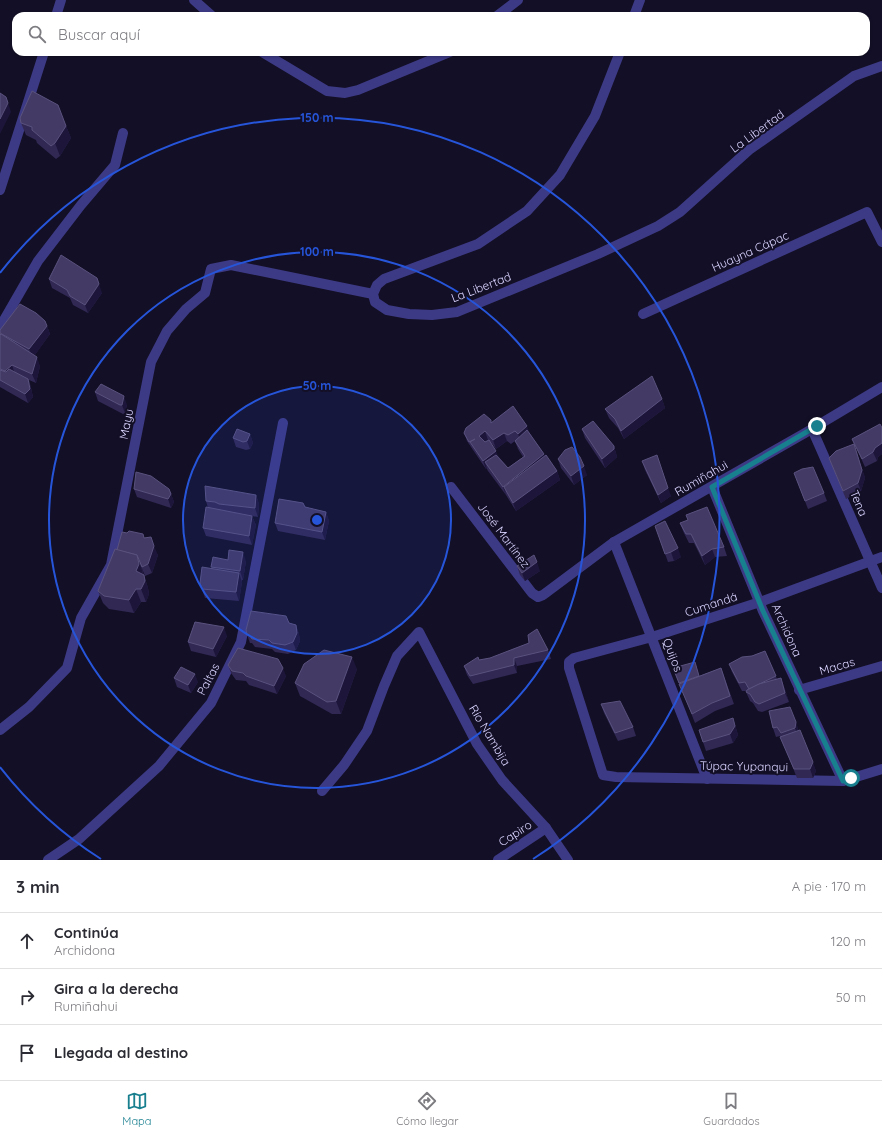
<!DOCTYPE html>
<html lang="es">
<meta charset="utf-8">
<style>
body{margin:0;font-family:Quicksand,sans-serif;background:#f7f7f7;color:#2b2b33}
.stop{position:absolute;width:12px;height:12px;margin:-9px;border:3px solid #187f8f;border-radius:50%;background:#fff}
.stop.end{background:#187f8f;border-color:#fff;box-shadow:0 1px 4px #0008}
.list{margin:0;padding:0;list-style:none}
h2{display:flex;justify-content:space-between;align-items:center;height:52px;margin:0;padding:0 16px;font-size:17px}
h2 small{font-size:13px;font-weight:400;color:#7c7c81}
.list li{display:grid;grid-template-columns:26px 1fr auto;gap:12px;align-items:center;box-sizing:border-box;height:56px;padding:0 16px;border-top:1px solid #e1e1e2}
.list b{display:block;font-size:15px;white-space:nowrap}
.list p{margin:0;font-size:13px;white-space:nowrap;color:#7c7c81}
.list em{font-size:13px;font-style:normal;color:#7c7c81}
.icon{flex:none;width:22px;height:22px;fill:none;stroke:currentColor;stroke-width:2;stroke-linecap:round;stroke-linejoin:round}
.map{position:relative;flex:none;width:882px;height:860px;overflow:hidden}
.search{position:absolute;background:#fff;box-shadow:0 1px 3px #0004;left:12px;right:12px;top:12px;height:44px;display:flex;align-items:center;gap:10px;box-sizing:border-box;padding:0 14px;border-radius:12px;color:#7c7c81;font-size:15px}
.sheet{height:220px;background:#fff}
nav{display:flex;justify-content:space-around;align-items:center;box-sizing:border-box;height:56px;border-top:1px solid #e1e1e2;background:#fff;font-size:11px;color:#7c7c81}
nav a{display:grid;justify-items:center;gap:2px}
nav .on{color:#187f8f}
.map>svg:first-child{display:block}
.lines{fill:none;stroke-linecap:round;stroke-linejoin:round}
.minor{stroke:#3d3a85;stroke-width:10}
.wall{fill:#312854;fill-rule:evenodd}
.shaded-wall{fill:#1d163a}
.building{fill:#433a66;stroke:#5a527e}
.route{stroke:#187f8f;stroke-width:5}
.ring{fill:none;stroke:#2655da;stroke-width:2}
.labels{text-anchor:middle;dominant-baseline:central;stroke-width:4;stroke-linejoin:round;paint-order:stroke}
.street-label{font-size:12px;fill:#d9d4ff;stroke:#130f26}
.centre{fill:#2655da;stroke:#130f26;stroke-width:2}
.ring-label{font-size:12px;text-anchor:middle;font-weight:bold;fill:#2655da;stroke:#130f26;stroke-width:4;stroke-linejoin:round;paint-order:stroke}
</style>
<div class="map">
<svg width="882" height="860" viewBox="0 0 882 860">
<rect width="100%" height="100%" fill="#130f26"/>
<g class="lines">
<g class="minor">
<path d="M194 0 212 16"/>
<path d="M56 16 61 0"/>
<path d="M497 16 518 0"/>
<path d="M634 16 640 0"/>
<path d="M262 52 327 91 345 93 358 90 450 52"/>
<path d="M620 52 595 116 560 175 527 211 478 244 384 279 377 285 373 294 375 302 387 310 409 314 432 315 457 312 598 254 658 226 680 212 749 150 854 76 882 66"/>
<path d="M0 190 44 52"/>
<path d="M643 314 867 212 882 242"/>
<path d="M0 327 38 261 81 205 115 165 123 133"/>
<path d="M812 429 882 588"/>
<path d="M451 487 532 593 538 597 543 595 614 542 805 433 882 387"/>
<path d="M712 487 763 611 843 781"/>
<path d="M614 542 707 779"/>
<path d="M882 557 760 602 652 637 574 658 569 662V668L603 775 616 777 843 781 882 769"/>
<path d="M799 690 882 666"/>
<path d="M0 730 29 707 67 668 81 618 111 565 151 362 167 331 186 309 205 293 211 269 231 265 373 294"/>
<path d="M322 791 344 765 367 731 384 686 397 656 419 632 477 744 502 780 546 828 568 860"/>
<path d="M48 860 79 839 159 766 211 703 241 642 283 423"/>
<path d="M498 860 546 828"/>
</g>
</g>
<g class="wall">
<path d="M21 123 66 126 71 138 60 156 56 159 37 143 36 140 26 135Z"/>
<path d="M49 279 102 293 88 313 73 305 70 298 52 288Z"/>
<path d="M47 326 50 334 34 356 40 366 36 383 29 380 31 388 33 397 28 403 0 387V330Z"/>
<path d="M95 392 127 405 125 413 123 414 98 401Z"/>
<path d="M662 399 665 408 624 439 618 428 609 418 605 409Z"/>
<path d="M492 422 529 432 545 456 557 471 560 480 516 511 506 495 488 471 487 469H486L473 450 467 441 464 433ZM490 441 496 449 507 441 511 444 515 441 518 449 523 457 508 468 498 456Z"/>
<path d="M882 428V454L878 457 877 461 865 467 856 447 852 439Z"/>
<path d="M582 429 614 446 617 457 605 468 585 438Z"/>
<path d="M250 434 253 443 250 449 246 450 236 447 233 438Z"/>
<path d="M854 444 865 478 861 491 846 499 829 458Z"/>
<path d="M558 459 587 475 574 485 561 468Z"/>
<path d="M642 461 671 496 661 503 645 470Z"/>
<path d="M794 473 824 493 827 501 808 509Z"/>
<path d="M134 489H169L174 502 171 508 137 497Z"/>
<path d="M256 495 259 504 258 517 252 516 256 525 252 545 206 536 203 528 208 508 206 501Z"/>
<path d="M305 507 326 512 329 521 325 540 278 531 275 523Z"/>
<path d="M680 523 724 547 727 556 715 557 705 565 694 543H689L683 531Z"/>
<path d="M655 526 681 557 674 561 668 562Z"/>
<path d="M127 533 143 534 144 538 158 555 152 573 145 576 141 566 148 588 149 594 146 602H141L134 613 109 609 103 603 98 591 117 550Z"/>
<path d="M228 560 246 561 243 580H242V582L239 601 205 598 200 583 212 568 211 567Z"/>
<path d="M517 566 540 571 525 581 520 575Z"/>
<path d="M289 623 296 625 299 634 300 641 296 650 288 654 275 652 272 649 255 647 252 643H250L247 635Z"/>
<path d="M227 636 216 657 191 651 188 642Z"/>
<path d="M548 650 551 659 517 666V673L473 684 467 675 464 666 479 660Z"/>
<path d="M765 651 777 679 781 678 789 702 762 712 758 711 753 703 750 701 746 692 747 691H742L732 672 729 664Z"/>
<path d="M228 665 286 676 277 694 249 685 246 681 236 680 231 673Z"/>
<path d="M673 668 699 676 721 668 734 704 715 711 695 723Z"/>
<path d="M357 669 341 714H332L300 696 295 683Z"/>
<path d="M174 678 198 682 191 693 177 687Z"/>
<path d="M601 704 633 727 636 736 618 741 604 713Z"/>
<path d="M769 711 799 731 816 771 813 778H797L780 736 776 737 773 728Z"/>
<path d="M733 718 738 735 733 743 706 751 699 730Z"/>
</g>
<g class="shaded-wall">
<path d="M6 97 11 112 0 134V119Z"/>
<path d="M66 126 71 138 60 156 55 143Z"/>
<path d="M97 278 102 293 88 313 85 305Z"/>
<path d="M47 326 50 334 33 358 29 349Z"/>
<path d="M37 357 40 366 36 383 32 374Z"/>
<path d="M12 365 15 374 8 380 5 371Z"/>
<path d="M28 379 31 388 33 397 28 403 25 394Z"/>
<path d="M124 396 127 405 125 413 122 405Z"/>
<path d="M662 399 665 408 624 439 621 431Z"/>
<path d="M527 426 530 434 521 442 518 434Z"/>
<path d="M485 431 488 440 482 444 479 436Z"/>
<path d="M504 433 507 441 496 449 493 440Z"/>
<path d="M250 434 253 443 250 449 247 441Z"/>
<path d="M882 443V454L878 457 877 461 873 452 875 448Z"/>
<path d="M854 444 865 478 861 491 858 483Z"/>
<path d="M614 446 617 457 605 468 602 459Z"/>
<path d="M496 451 499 460 485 462 487 469H486L483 461Z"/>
<path d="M544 454 547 462 504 487 506 495 503 487Z"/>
<path d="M660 464 671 496 661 503 658 495Z"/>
<path d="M584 466 587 475 574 485 571 476Z"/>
<path d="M557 471 560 480 516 511 513 503Z"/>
<path d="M171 494 174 502 171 508 168 499Z"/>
<path d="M256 495 259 504 258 517 255 508Z"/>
<path d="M326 512 329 521 325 540 322 532Z"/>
<path d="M252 516 256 525 252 545 249 536Z"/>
<path d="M154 546 158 555 152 573 148 564Z"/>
<path d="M678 548 681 557 674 561 671 552Z"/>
<path d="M712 549 715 557 705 565 702 556Z"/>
<path d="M243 552 246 561 243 580 240 571Z"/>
<path d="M137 555 141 567 144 577 136 571Z"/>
<path d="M537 562 540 571 525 581 522 573Z"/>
<path d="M239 573 242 582 239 601 236 592Z"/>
<path d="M144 575 148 588 149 594 146 602 141 589Z"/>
<path d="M136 589 141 602 134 613 129 600Z"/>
<path d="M296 625 299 634 300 641 296 650 293 642Z"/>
<path d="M224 627 227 636 216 657 213 649Z"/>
<path d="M352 657 357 669 341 714 336 701Z"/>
<path d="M514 658 517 666V673L514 665Z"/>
<path d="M283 668 286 676 277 694 274 686Z"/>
<path d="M195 674 198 682 191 693 188 685Z"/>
<path d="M781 678 784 686 789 702 785 693Z"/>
<path d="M733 718 738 735 733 743 730 734Z"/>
<path d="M796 722 799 731 798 737 795 728Z"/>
<path d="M813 762 816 771 813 778 810 769Z"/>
</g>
<g class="building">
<path d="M32 91 58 105 66 126 55 143 51 146 32 130V127L21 123 20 118Z"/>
<path d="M0 93 6 97 8 103 0 119Z"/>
<path d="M61 255 97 278 99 284 85 305 70 296 67 290 49 279Z"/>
<path d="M20 304 36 313 45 321 47 326 29 349 0 333V330Z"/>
<path d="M1 334 37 357 32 374 12 365 5 371 0 369V335Z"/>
<path d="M9 369 28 379 30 389 25 394 0 380V370L6 372Z"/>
<path d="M652 376 662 399 621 431 615 419 605 409Z"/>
<path d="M101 384 124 396 122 405H120L95 392Z"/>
<path d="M513 406 527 426 518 434 515 431 508 435 504 433 493 440 485 431 479 436 485 442 489 440 496 451 483 461 470 442 475 439 469 442 464 433 466 428 484 414 491 420V423Z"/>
<path d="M593 421 614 446V449L602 459 582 429Z"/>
<path d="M880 424 882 428V443L875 448 873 452 862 459 852 439Z"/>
<path d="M237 429 250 434 247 441 243 442 233 438Z"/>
<path d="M527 430 544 454 503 487 485 462 496 455 508 468 525 456 515 441Z"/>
<path d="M854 444 862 470 858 483 843 491 829 458 836 451Z"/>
<path d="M572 447 580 457 584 466 571 476 558 459 565 450Z"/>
<path d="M546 455 557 471 513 503 504 487Z"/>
<path d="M657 455 668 488 658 495 642 461Z"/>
<path d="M813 467 824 493 805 501 794 473 802 469Z"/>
<path d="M136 472 151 476 169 489 171 494 168 499 134 489Z"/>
<path d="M205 486 256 495 255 508 219 504 215 502 206 501Z"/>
<path d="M279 499 303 503 305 507 326 512 322 532 275 523Z"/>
<path d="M206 507 252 516 249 536 203 528Z"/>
<path d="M707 507 724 547 712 549 702 556 691 534H686L680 523 688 520 686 515Z"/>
<path d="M665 521 678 548 671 552 665 554 655 526Z"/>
<path d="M129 531 143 534 144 538 151 537 154 546 148 564 142 567 137 555 117 550 122 532 127 533Z"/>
<path d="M115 549 137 555 139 564 136 571 144 575 145 581 141 589H136L129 600 104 596 98 591Z"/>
<path d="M229 550 243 552 240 571 211 567 213 557 228 560Z"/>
<path d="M534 555 537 562 522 573 517 566Z"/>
<path d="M202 567 239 573 236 592 202 589 200 583Z"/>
<path d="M251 611 286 616 289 623 296 625 297 633 293 642 285 645 272 643 269 640 252 639 249 635H247L246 630Z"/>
<path d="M195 622 224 627 213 649 188 642Z"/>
<path d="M537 629 548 650 514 658V665L470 676 464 666 478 657 479 660 490 658 529 643 528 635Z"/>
<path d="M238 648 278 659 283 668 274 686 246 676 243 673 232 671 228 665Z"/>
<path d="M324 650 352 657 336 701 327 702 295 683 304 664Z"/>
<path d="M765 651 776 676 749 689 745 682 739 683 729 664 742 657 752 656Z"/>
<path d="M695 662 699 676 679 683 673 668Z"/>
<path d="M181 667 195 674 188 685 174 678Z"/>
<path d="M721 668 730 696 712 703 692 714 679 684Z"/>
<path d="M781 678 785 693 759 704 755 702 750 694 746 692 747 690 759 684Z"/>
<path d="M620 701 633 727 615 733 601 704Z"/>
<path d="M790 707 796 722 795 728 781 733 777 727 773 728 769 711Z"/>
<path d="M733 718 735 726 730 734 703 742 699 730Z"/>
<path d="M800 730 813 762 810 769H794L780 737Z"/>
</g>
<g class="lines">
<path class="route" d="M817 426 712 487 763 611 843 781 851 778"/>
</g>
<circle cx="317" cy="520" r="134" fill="#2655da" fill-opacity=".12"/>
<g class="ring">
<circle cx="317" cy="520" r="134"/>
<circle cx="317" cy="520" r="268"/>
<path d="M101 859A402 402 0 0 1 0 767M0 273A402 402 0 1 1 533 859"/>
</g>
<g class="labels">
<g class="street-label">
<text transform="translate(757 131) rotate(-36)">La Libertad</text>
<text transform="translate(750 251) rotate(-24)">Huayna Cápac</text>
<text transform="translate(481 287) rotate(-21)">La Libertad</text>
<text transform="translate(126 424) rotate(-79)">Mayu</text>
<text transform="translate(701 478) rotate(-30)">Rumiñahui</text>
<text transform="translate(859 503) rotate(67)">Tena</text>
<text transform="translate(504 535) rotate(53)">José Martínez</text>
<text transform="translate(711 604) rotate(-18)">Cumandá</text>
<text transform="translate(787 630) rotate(66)">Archidona</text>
<text transform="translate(673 655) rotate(69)">Quijos</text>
<text transform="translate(837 666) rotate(-16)">Macas</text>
<text transform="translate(208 679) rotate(-62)">Paltas</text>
<text transform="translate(490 735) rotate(59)">Río Nambija</text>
<text transform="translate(744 766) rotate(1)">Túpac Yupanqui</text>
<text transform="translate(515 833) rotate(-33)">Capiro</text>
</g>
</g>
<circle cx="317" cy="520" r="6" class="centre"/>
<g class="ring-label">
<text x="317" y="122">150 m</text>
<text x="317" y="256">100 m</text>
<text x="317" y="390">50 m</text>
</g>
</svg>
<div class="stop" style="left:851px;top:778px"></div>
<div class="stop end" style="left:817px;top:426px"></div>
<div class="search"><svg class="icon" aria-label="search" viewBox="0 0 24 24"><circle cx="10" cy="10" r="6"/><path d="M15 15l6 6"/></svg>Buscar aquí</div>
</div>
<section class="sheet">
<h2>3 min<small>A pie · 170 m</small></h2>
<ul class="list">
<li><svg class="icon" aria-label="ahead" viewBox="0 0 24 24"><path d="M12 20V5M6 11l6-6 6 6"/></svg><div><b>Continúa</b><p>Archidona</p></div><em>120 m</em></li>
<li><svg class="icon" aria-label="right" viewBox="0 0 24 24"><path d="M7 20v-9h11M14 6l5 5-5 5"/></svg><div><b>Gira a la derecha</b><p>Rumiñahui</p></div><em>50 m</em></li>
<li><svg class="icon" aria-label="arrive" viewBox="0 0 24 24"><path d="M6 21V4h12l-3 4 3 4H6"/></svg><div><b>Llegada al destino</b></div></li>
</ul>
</section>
<nav>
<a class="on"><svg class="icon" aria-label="map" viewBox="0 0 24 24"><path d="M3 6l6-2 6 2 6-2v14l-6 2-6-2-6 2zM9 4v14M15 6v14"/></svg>Mapa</a>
<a><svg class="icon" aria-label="directions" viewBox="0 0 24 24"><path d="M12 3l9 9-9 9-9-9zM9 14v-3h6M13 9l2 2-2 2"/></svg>Cómo llegar</a>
<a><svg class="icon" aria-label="saved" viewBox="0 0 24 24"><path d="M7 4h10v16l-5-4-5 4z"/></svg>Guardados</a>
</nav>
